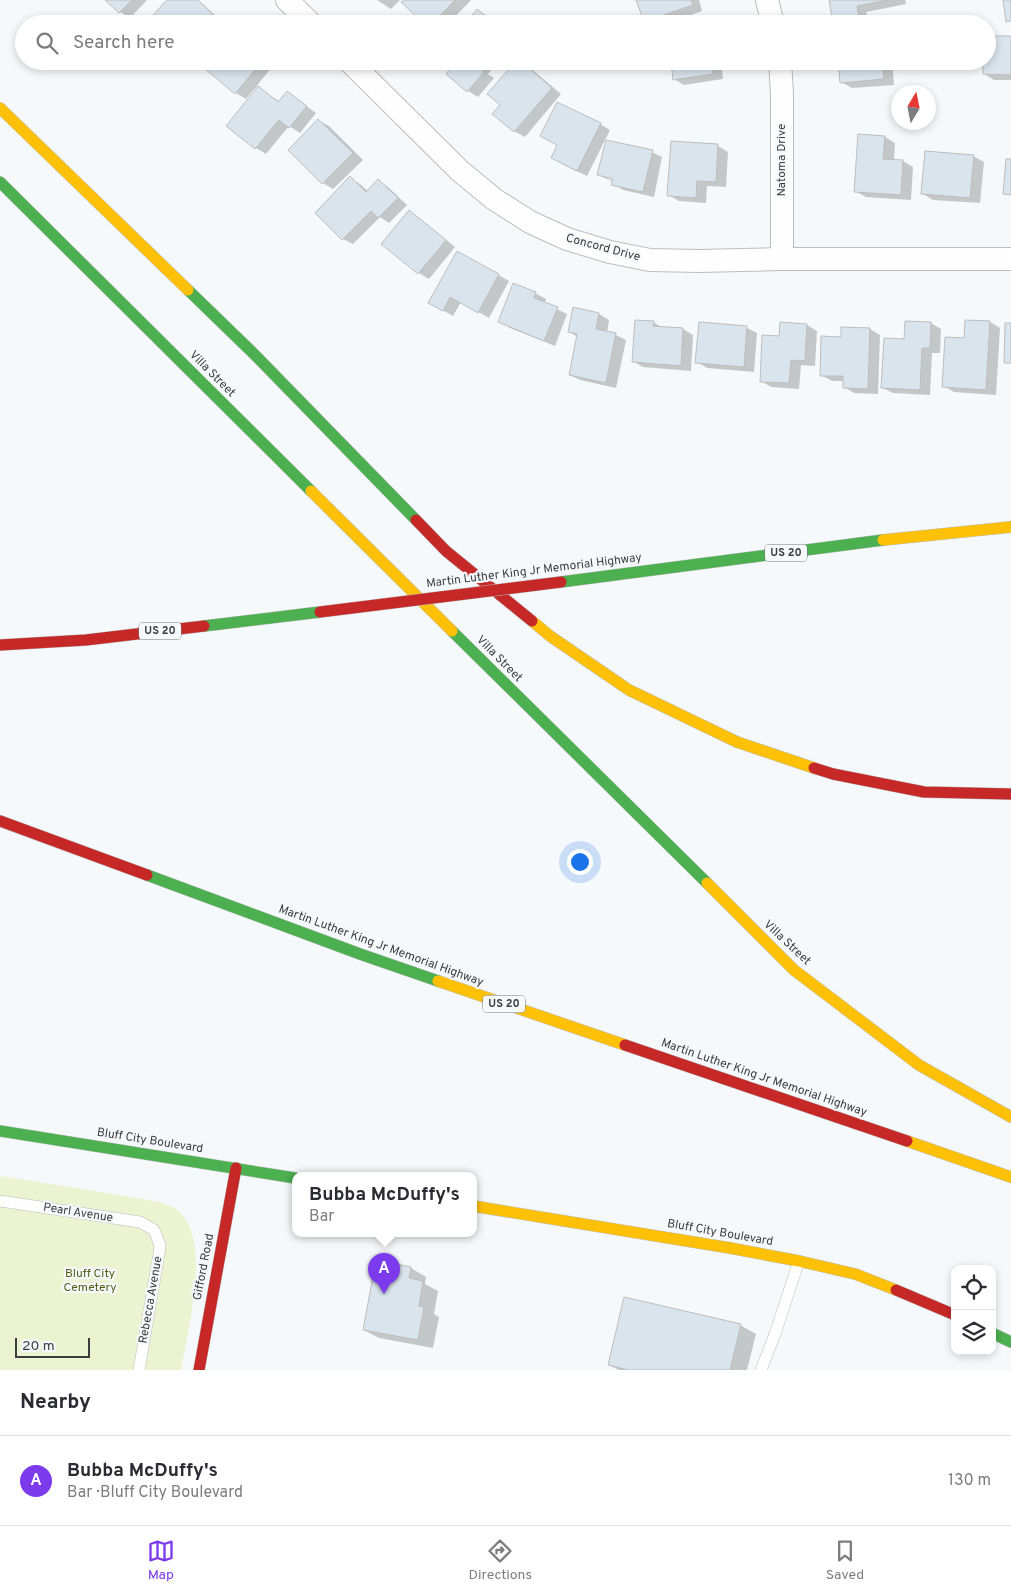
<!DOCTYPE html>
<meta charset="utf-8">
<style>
body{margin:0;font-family:Overpass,sans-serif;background:#f7f7f7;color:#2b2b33}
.controls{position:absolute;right:15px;bottom:15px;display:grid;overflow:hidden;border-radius:10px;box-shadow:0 2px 8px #0003}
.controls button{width:45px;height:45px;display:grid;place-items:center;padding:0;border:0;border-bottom:1px solid #e1e1e2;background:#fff;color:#2b2b33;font:25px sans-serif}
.compass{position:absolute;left:891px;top:85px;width:45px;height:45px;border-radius:50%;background:#fff;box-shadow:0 2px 8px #0003;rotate:10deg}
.scale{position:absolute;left:15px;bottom:12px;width:75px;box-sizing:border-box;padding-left:5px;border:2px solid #3b3d3e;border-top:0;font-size:14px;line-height:18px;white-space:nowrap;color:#3b3d3e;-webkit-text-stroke:4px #f5f9fc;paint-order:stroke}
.you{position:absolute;left:579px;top:861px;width:18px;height:18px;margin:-12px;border:4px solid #fff;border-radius:50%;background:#1a73e8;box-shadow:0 0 0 8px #1a73e833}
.badge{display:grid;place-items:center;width:32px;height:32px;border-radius:50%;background:#7c3aed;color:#fff;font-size:16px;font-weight:700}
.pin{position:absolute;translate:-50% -41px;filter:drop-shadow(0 1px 2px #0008)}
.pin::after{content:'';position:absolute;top:26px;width:18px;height:15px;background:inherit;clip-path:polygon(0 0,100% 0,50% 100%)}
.popup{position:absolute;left:292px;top:1172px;width:185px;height:65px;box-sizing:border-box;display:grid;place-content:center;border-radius:10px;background:#fff;filter:drop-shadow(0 1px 4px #0005);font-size:16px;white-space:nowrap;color:#7c7c81}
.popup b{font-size:19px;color:#2b2b33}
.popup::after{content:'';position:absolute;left:50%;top:100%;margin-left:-10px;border:10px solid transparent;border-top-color:#fff}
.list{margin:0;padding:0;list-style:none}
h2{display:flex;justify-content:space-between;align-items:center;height:65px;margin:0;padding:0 20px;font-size:21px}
h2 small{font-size:16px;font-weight:400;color:#7c7c81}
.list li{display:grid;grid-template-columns:32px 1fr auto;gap:15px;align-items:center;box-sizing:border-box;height:90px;padding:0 20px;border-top:1px solid #e1e1e2}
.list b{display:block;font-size:19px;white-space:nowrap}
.list p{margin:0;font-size:16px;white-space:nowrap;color:#7c7c81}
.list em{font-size:16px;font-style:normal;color:#7c7c81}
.icon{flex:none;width:28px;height:28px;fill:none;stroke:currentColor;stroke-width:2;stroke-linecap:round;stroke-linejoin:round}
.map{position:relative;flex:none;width:1011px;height:1370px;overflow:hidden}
.search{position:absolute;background:#fff;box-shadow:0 2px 8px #0003;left:15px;right:15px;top:15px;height:55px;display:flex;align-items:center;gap:12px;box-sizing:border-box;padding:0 18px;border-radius:28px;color:#7c7c81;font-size:19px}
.sheet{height:155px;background:#fff}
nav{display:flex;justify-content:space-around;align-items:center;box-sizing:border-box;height:70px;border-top:1px solid #e1e1e2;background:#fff;font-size:14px;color:#7c7c81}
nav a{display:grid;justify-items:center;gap:2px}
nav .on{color:#7c3aed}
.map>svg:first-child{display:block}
.green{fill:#ebf3d0}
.shadow{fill:#0003;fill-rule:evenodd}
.building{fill:#dae4ec;stroke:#bcbebf}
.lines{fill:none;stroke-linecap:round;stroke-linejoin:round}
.lane-casing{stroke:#bbbdbe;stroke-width:12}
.street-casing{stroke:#bbbdbe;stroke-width:24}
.fast-casing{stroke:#bbbdbe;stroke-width:12}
.slow-casing{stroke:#bbbdbe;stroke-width:12}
.jam-casing{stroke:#bbbdbe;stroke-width:12}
.lane{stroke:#fefefe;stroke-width:11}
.street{stroke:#fefefe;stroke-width:22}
.fast{stroke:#4caf50;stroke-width:11}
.slow{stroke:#ffc107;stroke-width:11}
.jam{stroke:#c62828;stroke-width:11}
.jam-bridge-casing{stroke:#bbbdbe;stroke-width:12;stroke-linecap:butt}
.jam-bridge{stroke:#c62828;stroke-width:11}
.labels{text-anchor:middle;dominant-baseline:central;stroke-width:4.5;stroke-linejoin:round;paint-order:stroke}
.shield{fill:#f5f9fc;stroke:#737577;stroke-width:1}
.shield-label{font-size:11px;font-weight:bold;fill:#3b3d3e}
.street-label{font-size:12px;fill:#3b3d3e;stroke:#f5f9fc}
.park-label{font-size:12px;fill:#545e15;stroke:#f5f9fc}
</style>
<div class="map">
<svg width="1011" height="1370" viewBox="0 0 1011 1370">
<rect width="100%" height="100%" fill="#f6f9fb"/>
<path class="green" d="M0 1176 150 1200C157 1202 166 1203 172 1207 216 1229 187 1333 181 1370H0Z"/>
<g class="shadow">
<path d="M107 0H147L130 18 120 12Z"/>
<path d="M168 0H198L225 24H164Z"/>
<path d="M377 0H400L391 9Z"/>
<path d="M405 0H471L448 24H412L418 17Z"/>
<path d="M638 0H699L702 11 666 24H649L645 21Z"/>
<path d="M830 0H905L906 4 866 12 869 23 837 24 834 22Z"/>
<path d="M478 11 488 16 496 24H467Z"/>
<path d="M1011 37V80H994L984 74 987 61Z"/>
<path d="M201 61H265L272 67 246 99 236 93Z"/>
<path d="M459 61H498L488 74 494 78 478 97 468 91 448 74Z"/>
<path d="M520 61 528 66 561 94 525 137 514 131 501 105Z"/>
<path d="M672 61H721L723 79 684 85 674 79Z"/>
<path d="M840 61H892L894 85 852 88 841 82Z"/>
<path d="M259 88 280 102 288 93 316 113 300 133 289 126 266 154 256 148 228 126Z"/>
<path d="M319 121 329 126 363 160 333 189 323 183 289 150Z"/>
<path d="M600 124 610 130 587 176 562 164Z"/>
<path d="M885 137 895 143 894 161H903L913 167 911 200 866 197 855 191Z"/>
<path d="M718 146 728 152 726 187 707 186 706 203 679 201 669 195Z"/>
<path d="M652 152 662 157 654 197 623 190 613 184V182L599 175ZM608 177 619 179 618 182 608 179Z"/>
<path d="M973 156 984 162 980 203 933 200 923 194Z"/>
<path d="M350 178 360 184 368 191 378 181 388 187 407 205 389 223 380 217 353 244 343 239Z"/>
<path d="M409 212 419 218 455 247 429 279 419 273 383 243Z"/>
<path d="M458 252 509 281 489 318 461 302 453 316 430 303Z"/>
<path d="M535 293 546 299 544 303 567 314 555 346 510 328 500 322Z"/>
<path d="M574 309 599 314 609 320 607 333 616 335 626 340 616 388 580 380 570 375 578 337 569 332Z"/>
<path d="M653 322 663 328 683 329 693 335 691 371 643 367 633 361Z"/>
<path d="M990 322 1000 328 996 395 954 392 944 386 965 340Z"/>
<path d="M931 323 941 329 940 353H932L930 395 893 393 883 388 905 340Z"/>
<path d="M781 324 807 325 817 331 815 366 801 365 799 389 771 387 761 381 780 338Z"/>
<path d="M747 328 757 333 754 372 707 368 697 362Z"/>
<path d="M870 329 880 335 878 394 854 393 844 387V381H832L821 375 842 338Z"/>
<path d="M411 1268 426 1277 425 1284 438 1291 434 1314 439 1317 433 1348 379 1338 364 1330Z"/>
<path d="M740 1325 756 1334 747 1370H619L609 1365Z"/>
</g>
<g class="building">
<path d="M105 0H132L119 13Z"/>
<path d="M167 0H198L217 18 212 24H162L153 15Z"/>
<path d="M404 0H455L438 18 445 24H410L417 17 401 2Z"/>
<path d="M636 0H691L693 5 644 22Z"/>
<path d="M829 0H888L857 6 859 18 833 23Z"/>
<path d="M1003 0H1011V21L1006 22Z"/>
<path d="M477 9 495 24H465Z"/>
<path d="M987 36H1011V75L983 74V61H987Z"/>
<path d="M199 61H262L235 94 198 63Z"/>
<path d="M457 61H484L479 67 484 72 467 92 446 74Z"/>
<path d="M516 61H521L552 88 514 132 492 114 500 105 487 94Z"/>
<path d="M671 61H712L713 74 673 80Z"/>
<path d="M838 61H882L884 79 840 83Z"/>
<path d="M258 86 278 102 287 91 307 106 289 128 279 120 255 149 226 126Z"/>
<path d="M557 102 601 123 577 171 551 158 557 145 540 136Z"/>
<path d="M318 119 353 153 322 184 288 150Z"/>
<path d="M858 134 885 136 883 159 903 160 901 195 854 192Z"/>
<path d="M606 140 653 150 643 192 611 185 613 179 597 175Z"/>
<path d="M671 141 718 144 716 182 697 181 696 198 667 196Z"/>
<path d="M925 151 974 155 970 198 921 194Z"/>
<path d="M1006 159H1011V195L1003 194Z"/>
<path d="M350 176 366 192 378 179 398 198 378 218 371 211 342 240 315 213Z"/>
<path d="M409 210 446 240 418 274 381 244Z"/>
<path d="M457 251 499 274 478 313 450 297 443 311 428 303Z"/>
<path d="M513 283 536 292 534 298 558 307 544 341 498 322Z"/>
<path d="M573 307 599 313 596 329 616 333 606 383 569 375 577 334 568 332Z"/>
<path d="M635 320 654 321 653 326 683 328 681 366 632 362Z"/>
<path d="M965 320 990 321 986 390 942 387 945 337 964 338Z"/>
<path d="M905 321 931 322 930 348H922L920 390 881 388 884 338 904 339Z"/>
<path d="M699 322 747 326 744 367 695 363Z"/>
<path d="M780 322 807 324 805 361 791 360 789 383 760 382 762 335 779 336Z"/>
<path d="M1005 323H1011V363H1004Z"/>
<path d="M841 327 870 328 868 389 843 388V376H820L821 336 841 337Z"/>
<path d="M376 1260 411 1267 409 1278 423 1281 419 1306 424 1307 418 1340 363 1330Z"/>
<path d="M624 1297 741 1324 730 1370H628L608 1365Z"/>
</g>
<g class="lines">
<g class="lane-casing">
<g id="lane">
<path d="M0 1201 140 1222 154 1230 160 1245 159 1254 139 1370"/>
<path d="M761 1370 775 1334 799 1261"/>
</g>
</g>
<g class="street-casing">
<g id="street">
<path d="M287 0 311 24"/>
<path d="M767 0 773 24"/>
<path d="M349 61 460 171 494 199 530 222 567 239 610 252 650 260 699 261 782 259H1011"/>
<path d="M780 61 782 94V259"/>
</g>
</g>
<g class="fast-casing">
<g id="fast">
<path d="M0 182 311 491"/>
<path d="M188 290 255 355 416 520"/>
<path d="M561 582 883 540"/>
<path d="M204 626 320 612"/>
<path d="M452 631 707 883"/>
<path d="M147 875 360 954 438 981"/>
<path d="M0 1131 295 1178"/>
<path d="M992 1333 1011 1342"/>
</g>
</g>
<g class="slow-casing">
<g id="slow">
<path d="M0 108 188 290"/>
<path d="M311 491 452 631"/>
<path d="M883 540 1011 527"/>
<path d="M532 621 550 636 629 690 737 742 814 768"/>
<path d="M707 883 794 970 919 1065 1011 1117"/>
<path d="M438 981 625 1045"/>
<path d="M907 1141 1011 1177"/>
<path d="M473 1206 730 1248 799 1261 855 1274 896 1290"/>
</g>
</g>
<g class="jam-casing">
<g id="jam">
<path d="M416 520 446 551 532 621"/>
<path d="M0 645 86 640 204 626"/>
<path d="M814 768 833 774 924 792 1011 794"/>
<path d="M0 821 147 875"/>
<path d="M625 1045 907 1141"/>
<path d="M896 1290 955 1315"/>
<path d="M199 1370 236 1168"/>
</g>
</g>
<use href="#lane" class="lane"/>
<use href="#street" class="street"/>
<use href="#fast" class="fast"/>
<use href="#slow" class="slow"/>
<use href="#jam" class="jam"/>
<g class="jam-bridge-casing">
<path id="jam-bridge" d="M320 612 561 582"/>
</g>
<use href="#jam-bridge" class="jam-bridge"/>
</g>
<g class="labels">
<g class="shield">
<rect x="765" y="544.5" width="42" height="17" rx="4"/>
<rect x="139" y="622.5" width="42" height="17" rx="4"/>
<rect x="483" y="995.5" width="42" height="17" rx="4"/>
</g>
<g class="shield-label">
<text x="786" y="553">US 20</text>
<text x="160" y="631">US 20</text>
<text x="504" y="1004">US 20</text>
</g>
<g class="street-label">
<text transform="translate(782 160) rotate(-90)">Natoma Drive</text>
<text transform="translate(603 248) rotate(15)">Concord Drive</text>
<text transform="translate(212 374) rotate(45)">Villa Street</text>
<text transform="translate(534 571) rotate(-7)">Martin Luther King Jr Memorial Highway</text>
<text transform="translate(499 659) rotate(45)">Villa Street</text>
<text transform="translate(787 943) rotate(43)">Villa Street</text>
<text transform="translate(381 946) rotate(20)">Martin Luther King Jr Memorial Highway</text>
<text transform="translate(764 1078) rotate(19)">Martin Luther King Jr Memorial Highway</text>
<text transform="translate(150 1141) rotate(9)">Bluff City Boulevard</text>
<text transform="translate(78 1213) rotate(9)">Pearl Avenue</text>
<text transform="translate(720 1233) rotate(10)">Bluff City Boulevard</text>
<text transform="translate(204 1267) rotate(-79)">Gifford Road</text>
<text transform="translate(151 1300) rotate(-80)">Rebecca Avenue</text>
</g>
<g class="park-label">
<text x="90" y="1274">Bluff City<tspan x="90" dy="14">Cemetery</tspan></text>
</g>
</g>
</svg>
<div class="controls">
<button><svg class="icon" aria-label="locate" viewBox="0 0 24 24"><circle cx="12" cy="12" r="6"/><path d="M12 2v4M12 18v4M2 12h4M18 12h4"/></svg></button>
<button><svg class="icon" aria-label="layers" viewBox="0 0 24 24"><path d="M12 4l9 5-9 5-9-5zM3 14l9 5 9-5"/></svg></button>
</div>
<svg class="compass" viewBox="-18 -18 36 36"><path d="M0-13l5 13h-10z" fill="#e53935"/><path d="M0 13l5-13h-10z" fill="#7c7c81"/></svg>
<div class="scale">20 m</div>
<div class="you"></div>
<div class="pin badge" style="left:384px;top:1294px">A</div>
<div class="popup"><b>Bubba McDuffy's</b>Bar</div>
<div class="search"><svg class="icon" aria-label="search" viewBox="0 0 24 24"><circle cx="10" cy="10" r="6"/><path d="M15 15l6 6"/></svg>Search here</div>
</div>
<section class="sheet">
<h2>Nearby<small></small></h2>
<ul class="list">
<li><span class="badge">A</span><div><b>Bubba McDuffy's</b><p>Bar · Bluff City Boulevard</p></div><em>130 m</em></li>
</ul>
</section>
<nav>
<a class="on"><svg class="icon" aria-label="map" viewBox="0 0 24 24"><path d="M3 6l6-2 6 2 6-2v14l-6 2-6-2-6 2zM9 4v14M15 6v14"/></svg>Map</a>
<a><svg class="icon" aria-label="directions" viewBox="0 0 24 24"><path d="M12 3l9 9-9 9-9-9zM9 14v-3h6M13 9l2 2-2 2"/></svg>Directions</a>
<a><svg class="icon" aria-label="saved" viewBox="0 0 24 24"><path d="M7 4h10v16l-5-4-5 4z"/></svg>Saved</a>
</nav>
